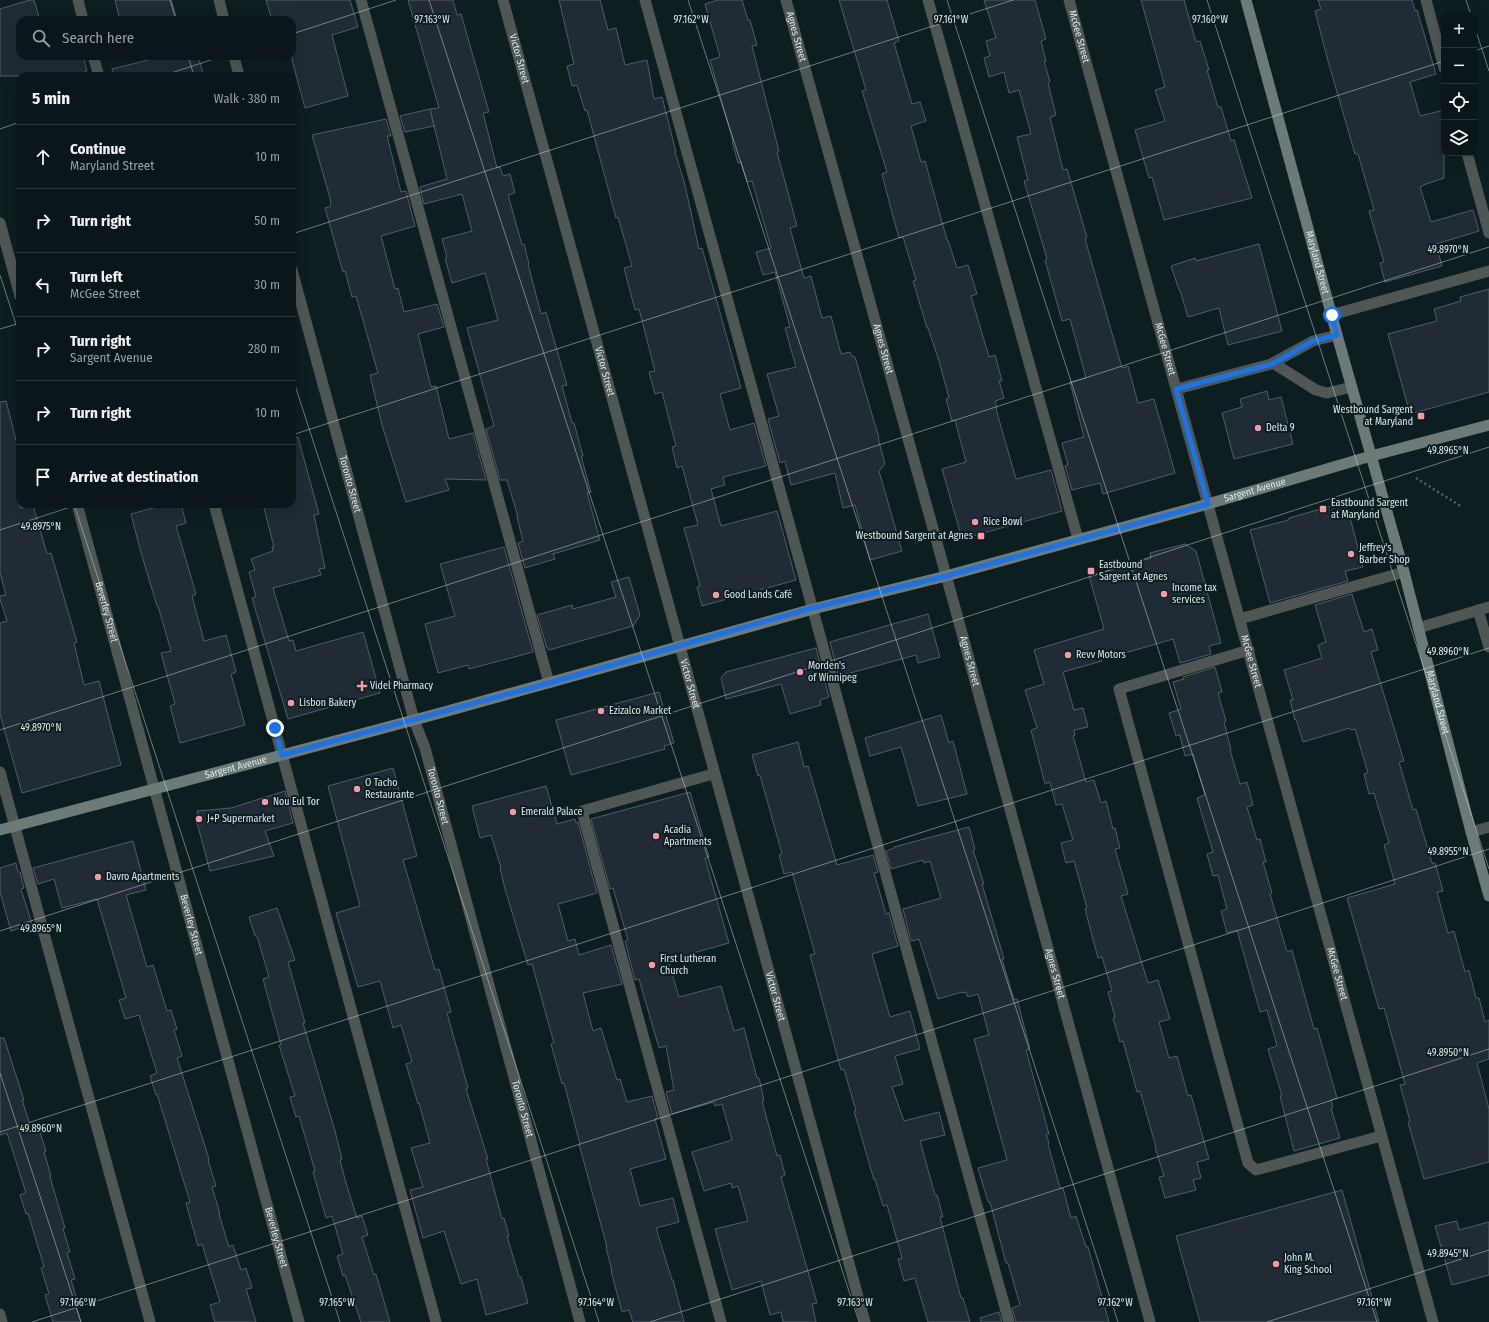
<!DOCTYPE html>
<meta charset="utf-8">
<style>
body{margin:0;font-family:"Fira Sans Condensed",sans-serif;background:#131f22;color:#f1f3f6}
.controls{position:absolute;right:12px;top:12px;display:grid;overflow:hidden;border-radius:8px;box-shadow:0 4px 16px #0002}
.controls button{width:36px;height:36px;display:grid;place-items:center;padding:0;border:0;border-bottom:1px solid #2a3538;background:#0a1619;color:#f1f3f6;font:20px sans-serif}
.stop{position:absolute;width:12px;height:12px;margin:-9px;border:3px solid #1a73e8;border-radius:50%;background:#fff}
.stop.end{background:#1a73e8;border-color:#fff;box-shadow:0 1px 4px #0008}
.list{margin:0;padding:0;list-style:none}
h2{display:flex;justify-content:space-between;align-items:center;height:52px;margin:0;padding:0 16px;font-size:17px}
h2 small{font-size:13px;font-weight:400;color:#999fa2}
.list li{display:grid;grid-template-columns:26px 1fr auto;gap:12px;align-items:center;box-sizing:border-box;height:64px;padding:0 16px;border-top:1px solid #2a3538}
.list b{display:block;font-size:15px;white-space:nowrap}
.list p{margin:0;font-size:13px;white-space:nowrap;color:#999fa2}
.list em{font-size:13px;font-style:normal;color:#999fa2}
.icon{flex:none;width:22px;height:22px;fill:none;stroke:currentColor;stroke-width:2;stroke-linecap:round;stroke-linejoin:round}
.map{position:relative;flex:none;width:1489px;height:1322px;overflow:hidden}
.search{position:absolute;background:#0a1619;box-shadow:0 4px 16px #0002;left:16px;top:16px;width:280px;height:44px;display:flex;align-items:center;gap:10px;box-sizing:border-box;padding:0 14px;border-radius:12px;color:#999fa2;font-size:15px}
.panel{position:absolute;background:#0a1619;box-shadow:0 4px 16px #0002;left:16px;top:72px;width:280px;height:436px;border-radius:12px}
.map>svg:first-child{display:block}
.building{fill:#202b35;stroke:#505d68}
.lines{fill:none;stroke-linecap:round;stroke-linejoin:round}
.path{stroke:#556366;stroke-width:2.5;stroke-dasharray:2 3;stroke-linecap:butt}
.service{stroke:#4f5755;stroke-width:11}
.minor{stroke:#4f5755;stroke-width:11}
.secondary{stroke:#6d7a77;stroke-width:11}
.route{stroke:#1a73e8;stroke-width:5}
.ticks{fill:none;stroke:#dee8ea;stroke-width:1;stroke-opacity:0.45}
.poi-dot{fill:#f49aa4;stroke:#0d1e21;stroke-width:1.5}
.labels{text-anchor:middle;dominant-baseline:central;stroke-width:4;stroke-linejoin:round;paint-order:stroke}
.street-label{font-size:10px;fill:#dee8ea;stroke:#0d1e21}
.poi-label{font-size:10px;fill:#dee8ea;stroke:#0d1e21;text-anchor:start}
.ticks-label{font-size:10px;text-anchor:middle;fill:#dee8ea;stroke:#0d1e21;stroke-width:4;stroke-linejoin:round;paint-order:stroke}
</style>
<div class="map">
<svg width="1489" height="1322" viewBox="0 0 1489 1322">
<rect width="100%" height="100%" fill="#0d1e21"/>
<g class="building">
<path d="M30 0H34L40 20H20V56H83L87 71 72 76H0V9Z"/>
<path d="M115 0H171L177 20H120Z"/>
<path d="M266 0H350L358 27 332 35 348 96 305 108 292 60V20H272Z"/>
<path d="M408 0H453L457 15 461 14 489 112 483 113 497 168 500 167 503 176 510 174 515 193 508 195 522 245 524 244 529 264H528L541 314 546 312 567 385 562 386 572 423H574L583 456H581L591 492 587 493 600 540 553 554 555 559 525 568 518 543 523 541 517 517H518L507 480H500L486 429 494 426 467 328 498 320 485 273 452 283 445 258 447 257 442 239 472 231 462 194 424 204 420 187 447 179 430 109 439 108Z"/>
<path d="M559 0H600L608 30 616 28 625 65 647 60 654 99 662 97 676 152H675L685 185 699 249 702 248 741 388 720 394 730 430 754 423 766 466 723 477 725 485 711 489 721 526 777 511 796 580 702 606 697 587 700 586 684 528 698 525 682 466 677 468 672 447 676 446 662 392 655 394 649 372 655 371 639 309 635 310 624 268 632 266 618 217 616 218 587 110 585 111 577 85 572 86 567 66 574 64Z"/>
<path d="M718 0H742L748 20H750L757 45 752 46 779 151 777 152 797 226 790 228 804 278 811 276 822 318 831 316 841 354 850 352 852 356 855 357 879 438H878L885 464 879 471 902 551 870 560 855 505 843 508 835 473 791 485 785 461 780 463 768 419 779 416 767 374 796 367 785 328 790 327 775 272 763 275 756 252 771 248 752 181 747 182 741 162 738 163 732 141H733L710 60 720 57 705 4Z"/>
<path d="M839 0H887L899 41 894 43 912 104 920 102 926 121 911 126 921 162 925 161 947 240H948L957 268 968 265 977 294 971 296 989 357 995 355 1002 381H999L1004 398 995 401 997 408 996 409 1016 479 1051 470 1062 511 962 539 942 469 966 462 955 420 952 421 946 399 949 398 939 361 928 328H927L913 281 916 280 903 237 899 238 892 213 882 174 887 172 862 91 866 90Z"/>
<path d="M984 0H1035L1046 39 1041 41 1046 61H1044L1050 82 1048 83 1056 115 1050 117 1063 170 1067 169 1079 210 1087 238 1085 239 1122 368 1128 366 1138 403 1154 399 1175 473 1103 494 1100 483 1072 490 1065 466 1068 465 1062 443 1084 437 1070 382 1086 378 1070 319 1062 321 1045 260 1047 259 1024 181 1028 180 1017 137 1031 134 1019 90 1009 93 1004 72 989 77 984 58 990 56 986 41 996 38Z"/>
<path d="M1141 0H1184L1196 42 1200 41 1209 70H1207L1218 107H1221L1231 141 1234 140 1252 198 1164 220 1152 177 1149 178 1135 130 1165 121 1155 90 1165 87Z"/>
<path d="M1318 0H1412L1415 11 1417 10 1436 74 1410 82 1420 116 1444 110V178L1423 185V186L1420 187 1431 222 1473 210 1479 231 1436 244 1442 266 1385 282 1380 263 1384 262 1369 211 1374 210 1358 154H1355L1328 61 1315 11 1321 9Z"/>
<path d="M147 56H198L204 76H113L112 69 148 60Z"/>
<path d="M430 109 434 126 405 132 400 116Z"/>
<path d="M386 119 391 136H387L401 192 406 191 415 226 381 236 395 289 398 288 404 312 437 304 444 327 418 334 431 387 436 386 449 439 473 433 486 480 445 479 449 490 406 502 382 425 370 375 378 373 356 296 352 297 345 271 343 272 325 208 331 206 330 198 312 135Z"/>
<path d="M1259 244 1282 331 1228 345 1219 308 1188 317 1180 290H1179L1171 266 1195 258 1196 261Z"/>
<path d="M1489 289V392L1410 414 1388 334 1437 321 1434 309 1461 301 1460 297Z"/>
<path d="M1267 391 1269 400 1281 397 1293 444 1234 459 1222 413 1242 407 1240 399Z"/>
<path d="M6 401 17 444 20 443V508L33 505 47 554 51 553 77 642 74 643 84 685 99 681 121 765 22 793 0 714V623L7 621 0 599V596L6 595 0 573V402Z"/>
<path d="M298 437 319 514 314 515 325 568 319 569 321 575 273 588 289 641 293 640 296 651 363 632 380 693 288 719 252 598 256 597 249 572 255 570 251 559 273 551 272 547H274L263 504H292V438Z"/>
<path d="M168 504H181L186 523 176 526 196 594 192 596 204 641 226 635 236 672 231 674 245 725 180 743 170 706 175 704 161 653 171 651 158 606H157L140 549 131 514Z"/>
<path d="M1338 504 1348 510 1363 567 1345 571 1348 581 1270 603 1250 530 1289 520V518Z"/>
<path d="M1185 544 1196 551 1221 643 1209 646 1211 654 1180 663 1173 639 1101 660 1102 661 1063 672 1074 710 1083 708 1088 727 1074 730 1075 735 1073 736 1086 782 1094 780 1101 803 1106 801 1113 829 1115 828 1120 848 1115 849 1128 894 1121 896 1148 983 1158 980 1170 1019 1159 1022 1169 1058 1177 1056 1188 1096 1191 1095 1209 1159 1197 1162 1201 1178 1193 1180 1196 1190 1165 1198 1159 1177 1164 1176 1155 1147H1156L1140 1091 1137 1092 1123 1041 1120 1042 1113 1018 1115 1017 1108 992 1112 991 1102 957 1098 958 1085 909 1087 908 1074 861 1066 863 1061 843 1073 840 1062 804 1056 805 1050 782 1045 784 1031 730 1037 728 1025 690 1044 684 1034 650 1104 629 1089 576 1151 558 1150 553Z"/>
<path d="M504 547 533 652 469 669 468 665 438 673 425 624 455 616 440 564Z"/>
<path d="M629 577 640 615 633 626 549 650 548 648H547L537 615 572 605 573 609 616 597 611 582Z"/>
<path d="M1352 594 1364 632 1372 629 1378 650 1371 652 1404 761 1399 762 1413 810 1416 809 1432 863H1435L1443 891 1437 892 1448 933 1454 931 1465 972 1469 970 1476 998H1479L1485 1022 1489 1020V1059L1477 1063 1489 1109V1162L1424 1179 1408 1122 1410 1121 1400 1085 1405 1084 1384 1008 1379 1009 1347 898 1395 884 1384 845 1389 843 1374 793 1369 794 1364 774 1368 773 1355 729 1351 730 1350 728 1303 742 1296 719 1295 720 1290 700H1293L1284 670 1322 658 1318 645 1326 642 1315 605Z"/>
<path d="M928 614 940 657 918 663 916 655 843 675 844 678 839 679 830 642Z"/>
<path d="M816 648 829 697 820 700 821 705 790 714 781 684 726 699 721 678 726 672Z"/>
<path d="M1215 667 1222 692 1218 693 1226 721 1224 722 1231 750H1230L1240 784 1247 782 1253 805 1247 807 1257 840 1260 839 1266 862H1263L1272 893 1270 894 1287 952 1292 950 1314 1029 1317 1028 1337 1098 1331 1100 1333 1107 1331 1108 1340 1138 1294 1151 1280 1096H1282L1268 1049 1277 1046 1267 1010 1260 1012 1237 930 1227 933 1221 911 1227 909 1218 875 1213 876 1207 854 1213 852 1197 798 1205 795 1193 754 1185 756 1180 735 1176 736 1169 713 1181 709 1173 682 1184 679 1183 677Z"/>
<path d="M659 692 674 743 664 746 665 749 571 775 556 720Z"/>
<path d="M941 715 949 743 953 741 967 794 918 806 901 747 870 756 865 738Z"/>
<path d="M798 742 804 767 808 766 837 865 873 855 878 872 874 873 886 914 889 913 898 946 872 954 890 1017 910 1011 920 1049 895 1056 903 1084 892 1087 904 1121 939 1112 945 1135 920 1141 935 1195H937L943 1217H940L961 1298H963L970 1322H928L915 1278 904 1281 898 1259 902 1258 887 1205 883 1206 875 1179 874 1180 854 1111H856L844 1069 841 1070 810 955 815 954 792 872 784 874 779 855 782 854 760 775 758 776 752 755Z"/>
<path d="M393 768 417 856 403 860 435 970 439 969 451 1012 447 1013 468 1088 466 1089 488 1159H486L502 1219 504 1218 509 1236H507L519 1277H521L528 1303 486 1315 477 1279 461 1284 444 1231 423 1238 410 1190 423 1187 411 1148 430 1143 419 1103 418 1104 406 1064 412 1062 401 1025 393 1028 380 981 358 987 336 913 360 906 328 786Z"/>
<path d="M546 786 557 824 575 819 576 823 578 822 597 893 558 904 568 941 575 939 579 955 611 945 622 984 583 993 593 1031 601 1028 617 1080 620 1079 627 1102 652 1096 658 1118 655 1119 666 1159 630 1169 640 1206 673 1198 679 1222 656 1228 672 1280H673L684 1322H633L629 1310 622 1312 611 1271H612L606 1247H607L579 1144H580L564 1083 562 1084 551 1044 554 1043 532 964 528 965 505 889 500 868H501L491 835 480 838 472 806Z"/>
<path d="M285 791 293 823 265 831 274 856 210 871 196 819 198 816 197 811 231 808Z"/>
<path d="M690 792 709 857 705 858 729 943 668 960 679 997 721 986 734 1031 744 1028 757 1078H759L764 1100 762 1101 777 1156 780 1155 785 1175 781 1177 817 1303 812 1304 816 1322H783L781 1312 770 1315 761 1281 732 1290 715 1229 748 1221 738 1186 732 1188 731 1183 704 1191 692 1152 732 1140 722 1104 715 1106 714 1102 672 1114 666 1092 674 1090 666 1046 659 1048 639 979 635 980 625 941 628 940 613 888 610 889 591 819Z"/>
<path d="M969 827 975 849 973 850 984 884H982L1004 959H1002L1014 1000 1017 999 1030 1049 1026 1050 1049 1134H1046L1049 1143 1048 1144 1060 1188H1063L1071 1218 1076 1216 1086 1247H1088L1109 1322H1016L1012 1308 1020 1305 1008 1263H1006L990 1202H988L978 1168 1007 1160 974 1039 989 1035 978 994 968 997 966 992 963 993 962 992 938 999 919 939 911 941 903 909 941 898 930 861 924 863 923 860 891 869 886 851 894 848V847Z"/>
<path d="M133 841 146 890 126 895 147 967 153 965 167 1011 171 1010 177 1029 174 1030 182 1056 177 1058 209 1159 208 1160 216 1186 212 1187 220 1214H219L229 1247 233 1245 241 1270 246 1268 252 1288 246 1289 256 1322H215L210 1305 220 1302 202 1244 198 1246 186 1203 190 1202 157 1094 156 1095 150 1076 157 1073 139 1015 125 1019 119 1000 126 998 97 899 62 908 54 879 38 884 33 868Z"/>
<path d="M16 863 18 872H20L24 888 21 889 32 924 11 931 0 892V868Z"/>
<path d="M277 908 295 960 288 962 305 1023H303L335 1131 342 1159 340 1160 346 1183 357 1218 362 1216 368 1235 362 1237 374 1275 376 1274 390 1322H361L345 1275 343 1276 337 1256 343 1254 332 1216 326 1218 313 1172 315 1171 299 1116 296 1117 290 1097 295 1096 279 1045H281L263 979 269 977 257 936H255L249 917Z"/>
<path d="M0 1038H4L24 1100H22L33 1134 40 1132 46 1151 44 1152 51 1176 50 1177 65 1228 63 1229 70 1252 67 1253 75 1279 71 1280 79 1306 76 1307 81 1322H53L45 1295 49 1294 41 1268 44 1267 28 1213 26 1214 20 1195 26 1193 7 1133 0 1135Z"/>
<path d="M1342 1190 1379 1322H1200L1176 1236Z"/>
<path d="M1457 1221 1459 1230 1489 1222V1275L1452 1285 1435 1226Z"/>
<path d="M999 1312 1002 1322H981L980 1318Z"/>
</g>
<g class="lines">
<path class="path" d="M1416 478 1462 507"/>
<g class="service">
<path d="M78 0 83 20"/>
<path d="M361 0 549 683"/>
<path d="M645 0 1009 1322"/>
<path d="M928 0 1078 539"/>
<path d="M1426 0 1444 68"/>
<path d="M93 56 99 76"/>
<path d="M1467 153 1489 233"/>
<path d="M1331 315 1489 271"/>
<path d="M1273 363 1316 390 1327 393 1352 387"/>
<path d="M1177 389 1271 364 1313 341 1337 335"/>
<path d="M214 504 436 1322"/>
<path d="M1478 610 1489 647"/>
<path d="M1240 619 1404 572"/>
<path d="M1418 628 1489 607"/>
<path d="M1249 650 1119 689 1248 1163 1256 1170 1381 1136"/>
<path d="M0 772 150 1322"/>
<path d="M713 774 582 811 721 1322"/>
<path d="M1471 832 1489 827"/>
</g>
<g class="minor">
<path d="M219 0 224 20"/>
<path id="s1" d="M503 0C624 441 743 882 865 1322"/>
<path id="s2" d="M786 0 954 604 1150 1322"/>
<path id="s3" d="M1069 0 1433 1322"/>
<path d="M234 56 239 76"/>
<path d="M0 223 20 296"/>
<path id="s4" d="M292 270 414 720 425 748 580 1322"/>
<path id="s5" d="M77 504 299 1322"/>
<path d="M0 1314 2 1322"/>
</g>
<g class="secondary">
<path id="s6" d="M1246 0 1337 335 1404 572 1471 832 1489 896"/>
<path id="s7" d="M0 830 444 712 813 609 946 576 1208 504 1371 456 1489 425"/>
</g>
</g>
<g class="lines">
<path class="route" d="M275 728 282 755 549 683 812 608 946 576 1208 504 1176 389 1272 364 1313 341 1337 335 1332 315"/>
</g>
<path class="ticks" d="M170 0 176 20M429 0 859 1322M688 0 1118 1322M947 0 1377 1322M1207 0 1489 869M1466 0 1471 15M1474 25 1489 71M292 34 396 0M1474 51 1489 46M188 56 194 76M162 76 223 56M0 129 20 122M292 234 1013 0M0 275 20 337M0 329 20 323M292 376 599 1322M292 435 1444 61M74 504 340 1322M0 530 80 504M0 730 1489 247M0 931 1489 447M0 1073 81 1322M0 1132 1489 648M32 1322 1489 849M650 1322 1489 1049M1267 1322 1489 1250"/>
<g class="poi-dot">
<rect x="1417" y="412" width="8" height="8" rx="2"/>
<circle cx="1258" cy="428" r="4"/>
<rect x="1319" y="505" width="8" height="8" rx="2"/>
<circle cx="975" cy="522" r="4"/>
<rect x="977" y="532" width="8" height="8" rx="2"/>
<circle cx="1351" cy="554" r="4"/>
<rect x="1087" y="567" width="8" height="8" rx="2"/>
<circle cx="1164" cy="594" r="4"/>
<circle cx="716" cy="595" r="4"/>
<circle cx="1068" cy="655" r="4"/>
<circle cx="800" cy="672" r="4"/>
<path d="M360 680h4v4h4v4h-4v4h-4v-4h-4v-4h4z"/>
<circle cx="291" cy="703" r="4"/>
<circle cx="601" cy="711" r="4"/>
<circle cx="357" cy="789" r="4"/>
<circle cx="265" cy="802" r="4"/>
<circle cx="513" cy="812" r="4"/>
<circle cx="199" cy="819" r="4"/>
<circle cx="656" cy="836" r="4"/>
<circle cx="98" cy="877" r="4"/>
<circle cx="652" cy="965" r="4"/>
<circle cx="1276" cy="1264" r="4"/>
</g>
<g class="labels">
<g class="street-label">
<text stroke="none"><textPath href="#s2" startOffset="38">Agnes Street</textPath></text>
<text stroke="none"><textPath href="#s3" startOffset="38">McGee Street</textPath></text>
<text stroke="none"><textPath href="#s1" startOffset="61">Victor Street</textPath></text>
<text stroke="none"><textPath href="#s6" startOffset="272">Maryland Street</textPath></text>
<text stroke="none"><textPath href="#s2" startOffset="362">Agnes Street</textPath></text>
<text stroke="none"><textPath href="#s3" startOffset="362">McGee Street</textPath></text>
<text stroke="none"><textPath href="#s1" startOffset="385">Victor Street</textPath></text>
<text stroke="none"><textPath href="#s4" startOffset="222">Toronto Street</textPath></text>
<text stroke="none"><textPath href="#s7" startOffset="1300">Sargent Avenue</textPath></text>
<text stroke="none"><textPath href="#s5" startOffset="112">Beverley Street</textPath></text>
<text stroke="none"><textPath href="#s2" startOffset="686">Agnes Street</textPath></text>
<text stroke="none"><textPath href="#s3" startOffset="686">McGee Street</textPath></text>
<text stroke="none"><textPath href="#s1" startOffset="709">Victor Street</textPath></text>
<text stroke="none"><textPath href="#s6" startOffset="728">Maryland Street</textPath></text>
<text stroke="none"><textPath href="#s7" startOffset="244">Sargent Avenue</textPath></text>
<text stroke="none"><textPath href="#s4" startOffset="546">Toronto Street</textPath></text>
<text stroke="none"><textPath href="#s5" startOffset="436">Beverley Street</textPath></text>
<text stroke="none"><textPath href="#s2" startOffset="1010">Agnes Street</textPath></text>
<text stroke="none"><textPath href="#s3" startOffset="1010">McGee Street</textPath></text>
<text stroke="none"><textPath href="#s1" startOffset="1033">Victor Street</textPath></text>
<text stroke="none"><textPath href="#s4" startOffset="870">Toronto Street</textPath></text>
<text stroke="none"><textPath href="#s5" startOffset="760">Beverley Street</textPath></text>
</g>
<g class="poi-label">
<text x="1413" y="410" text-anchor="end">Westbound Sargent<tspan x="1413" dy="12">at Maryland</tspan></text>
<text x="1266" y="428">Delta 9</text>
<text x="1331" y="503">Eastbound Sargent<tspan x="1331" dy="12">at Maryland</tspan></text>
<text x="983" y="522">Rice Bowl</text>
<text x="973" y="536" text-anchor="end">Westbound Sargent at Agnes</text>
<text x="1359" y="548">Jeffrey's<tspan x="1359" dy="12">Barber Shop</tspan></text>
<text x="1099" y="565">Eastbound<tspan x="1099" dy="12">Sargent at Agnes</tspan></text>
<text x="1172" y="588">Income tax<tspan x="1172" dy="12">services</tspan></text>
<text x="724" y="595">Good Lands Café</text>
<text x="1076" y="655">Revv Motors</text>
<text x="808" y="666">Morden's<tspan x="808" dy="12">of Winnipeg</tspan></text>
<text x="370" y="686">Videl Pharmacy</text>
<text x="299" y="703">Lisbon Bakery</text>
<text x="609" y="711">Ezizalco Market</text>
<text x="365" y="783">O Tacho<tspan x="365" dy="12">Restaurante</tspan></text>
<text x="273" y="802">Nou Eul Tor</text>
<text x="521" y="812">Emerald Palace</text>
<text x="207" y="819">J+P Supermarket</text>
<text x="664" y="830">Acadia<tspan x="664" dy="12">Apartments</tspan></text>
<text x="106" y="877">Davro Apartments</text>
<text x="660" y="959">First Lutheran<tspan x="660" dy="12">Church</tspan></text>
<text x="1284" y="1258">John M.<tspan x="1284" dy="12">King School</tspan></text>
</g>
</g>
<g class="ticks-label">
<text x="432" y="23">97.163°W</text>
<text x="691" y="23">97.162°W</text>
<text x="951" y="23">97.161°W</text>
<text x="1210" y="23">97.160°W</text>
<text x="1448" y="253">49.8970°N</text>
<text x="1448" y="454">49.8965°N</text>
<text x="41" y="530">49.8975°N</text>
<text x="1448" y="655">49.8960°N</text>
<text x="41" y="731">49.8970°N</text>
<text x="1448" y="855">49.8955°N</text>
<text x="41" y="932">49.8965°N</text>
<text x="1448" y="1056">49.8950°N</text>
<text x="41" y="1132">49.8960°N</text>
<text x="1448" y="1257">49.8945°N</text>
<text x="78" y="1306">97.166°W</text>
<text x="337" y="1306">97.165°W</text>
<text x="596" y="1306">97.164°W</text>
<text x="855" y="1306">97.163°W</text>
<text x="1115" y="1306">97.162°W</text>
<text x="1374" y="1306">97.161°W</text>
</g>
</svg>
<div class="controls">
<button>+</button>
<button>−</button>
<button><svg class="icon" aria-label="locate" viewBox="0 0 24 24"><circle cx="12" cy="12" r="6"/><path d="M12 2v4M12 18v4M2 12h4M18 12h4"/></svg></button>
<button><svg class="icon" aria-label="layers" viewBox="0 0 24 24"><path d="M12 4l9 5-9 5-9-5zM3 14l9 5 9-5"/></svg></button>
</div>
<div class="stop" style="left:1332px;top:315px"></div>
<div class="stop end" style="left:275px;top:728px"></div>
<div class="search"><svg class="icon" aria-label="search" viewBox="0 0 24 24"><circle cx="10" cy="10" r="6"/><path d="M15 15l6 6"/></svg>Search here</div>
<section class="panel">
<h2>5 min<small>Walk · 380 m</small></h2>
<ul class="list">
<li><svg class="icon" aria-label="ahead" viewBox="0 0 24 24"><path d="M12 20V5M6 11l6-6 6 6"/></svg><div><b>Continue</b><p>Maryland Street</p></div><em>10 m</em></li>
<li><svg class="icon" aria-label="right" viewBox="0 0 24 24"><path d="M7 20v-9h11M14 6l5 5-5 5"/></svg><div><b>Turn right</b></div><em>50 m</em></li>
<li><svg class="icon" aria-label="left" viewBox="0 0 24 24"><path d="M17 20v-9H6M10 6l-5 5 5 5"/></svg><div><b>Turn left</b><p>McGee Street</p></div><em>30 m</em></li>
<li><svg class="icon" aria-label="right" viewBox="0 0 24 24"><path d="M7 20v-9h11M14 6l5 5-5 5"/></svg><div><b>Turn right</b><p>Sargent Avenue</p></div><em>280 m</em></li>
<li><svg class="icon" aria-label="right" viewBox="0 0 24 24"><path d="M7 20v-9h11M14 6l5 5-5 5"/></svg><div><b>Turn right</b></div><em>10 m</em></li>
<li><svg class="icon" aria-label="arrive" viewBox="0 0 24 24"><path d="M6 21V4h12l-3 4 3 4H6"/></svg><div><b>Arrive at destination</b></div></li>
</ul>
</section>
</div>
